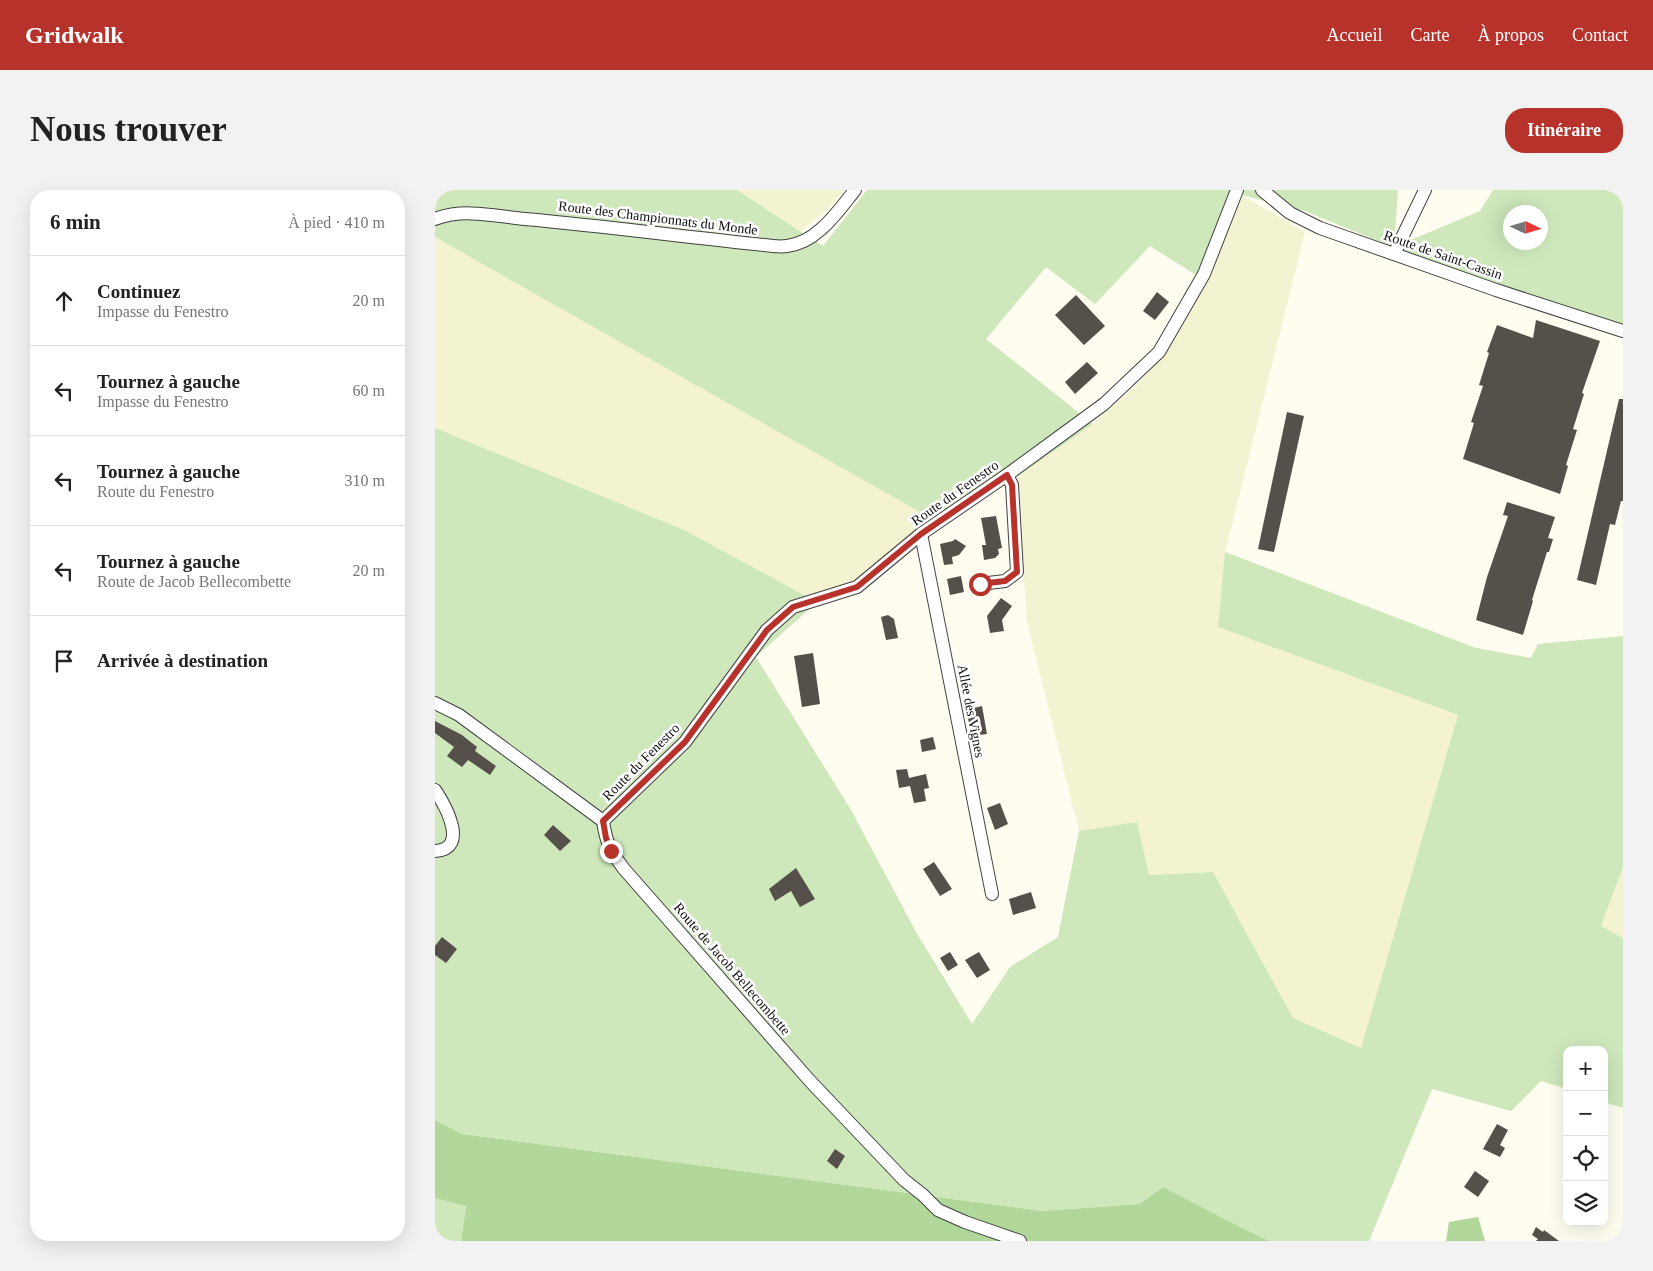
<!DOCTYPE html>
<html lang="fr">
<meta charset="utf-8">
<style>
body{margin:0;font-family:"Times New Roman",serif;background:#f2f2f2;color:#222}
.controls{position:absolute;right:15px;bottom:15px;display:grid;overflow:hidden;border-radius:10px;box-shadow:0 5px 20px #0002}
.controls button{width:45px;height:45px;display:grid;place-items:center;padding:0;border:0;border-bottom:1px solid #e0e0e0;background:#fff;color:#222;font:25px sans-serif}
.compass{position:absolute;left:1068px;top:15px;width:45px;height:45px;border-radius:50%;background:#fff;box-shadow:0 5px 20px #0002;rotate:94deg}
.stop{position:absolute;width:15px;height:15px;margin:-11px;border:4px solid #b8322c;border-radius:50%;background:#fff}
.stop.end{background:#b8322c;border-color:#fff;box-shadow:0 1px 5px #0008}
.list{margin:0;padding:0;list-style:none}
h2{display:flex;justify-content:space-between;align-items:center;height:65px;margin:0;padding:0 20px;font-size:21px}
h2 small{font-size:16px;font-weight:400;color:#767676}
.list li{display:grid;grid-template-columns:32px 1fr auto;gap:15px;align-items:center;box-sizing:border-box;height:90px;padding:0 20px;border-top:1px solid #e0e0e0}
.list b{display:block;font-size:19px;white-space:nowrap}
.list p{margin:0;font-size:16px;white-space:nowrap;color:#767676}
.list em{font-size:16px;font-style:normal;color:#767676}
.icon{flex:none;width:28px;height:28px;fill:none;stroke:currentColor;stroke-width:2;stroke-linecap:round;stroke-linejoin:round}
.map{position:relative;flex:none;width:1188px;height:1051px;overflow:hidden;border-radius:20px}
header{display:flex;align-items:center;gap:30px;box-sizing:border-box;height:70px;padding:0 25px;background:#b8322c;color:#fff}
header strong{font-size:24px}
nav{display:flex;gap:28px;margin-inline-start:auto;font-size:18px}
.intro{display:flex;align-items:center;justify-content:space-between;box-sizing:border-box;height:120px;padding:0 30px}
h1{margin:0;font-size:35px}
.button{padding:12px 22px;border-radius:20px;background:#b8322c;color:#fff;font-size:18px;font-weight:700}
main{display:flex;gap:30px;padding:0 30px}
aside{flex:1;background:#fff;border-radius:20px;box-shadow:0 5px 20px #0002}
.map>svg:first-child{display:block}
.farmland{fill:#f3f3d1}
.green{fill:#cee7bb;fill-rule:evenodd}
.forest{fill:#b1d79b}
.building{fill:#56504b}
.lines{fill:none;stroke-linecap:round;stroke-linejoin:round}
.minor-casing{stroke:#414141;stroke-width:14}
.minor{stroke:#fff;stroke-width:12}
.route{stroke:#b8322c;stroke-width:6}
.labels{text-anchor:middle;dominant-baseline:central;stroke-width:5;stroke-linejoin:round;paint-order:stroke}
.street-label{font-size:14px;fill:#0e0e0e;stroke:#fff}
</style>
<header>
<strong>Gridwalk</strong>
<nav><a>Accueil</a><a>Carte</a><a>À propos</a><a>Contact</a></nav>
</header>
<div class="intro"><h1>Nous trouver</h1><a class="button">Itinéraire</a></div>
<main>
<aside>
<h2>6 min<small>À pied · 410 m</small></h2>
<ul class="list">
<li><svg class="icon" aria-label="ahead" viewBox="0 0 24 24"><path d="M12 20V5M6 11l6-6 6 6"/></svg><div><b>Continuez</b><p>Impasse du Fenestro</p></div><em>20 m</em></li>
<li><svg class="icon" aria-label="left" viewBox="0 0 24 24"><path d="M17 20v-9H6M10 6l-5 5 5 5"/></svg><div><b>Tournez à gauche</b><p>Impasse du Fenestro</p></div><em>60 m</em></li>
<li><svg class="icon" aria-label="left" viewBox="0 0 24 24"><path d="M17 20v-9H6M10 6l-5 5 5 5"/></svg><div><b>Tournez à gauche</b><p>Route du Fenestro</p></div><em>310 m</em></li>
<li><svg class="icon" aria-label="left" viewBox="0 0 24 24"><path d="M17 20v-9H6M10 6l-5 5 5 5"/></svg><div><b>Tournez à gauche</b><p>Route de Jacob Bellecombette</p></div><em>20 m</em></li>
<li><svg class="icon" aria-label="arrive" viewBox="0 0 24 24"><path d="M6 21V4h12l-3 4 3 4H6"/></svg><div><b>Arrivée à destination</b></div></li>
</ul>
</aside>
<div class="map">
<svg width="1188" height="1051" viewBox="0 0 1188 1051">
<rect width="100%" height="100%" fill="#fefdf0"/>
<g class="farmland">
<path d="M302 0H409L394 18 366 41Z"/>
<path d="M806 5 870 42 790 362 783 437 1023 525 926 858 858 828 778 682 714 685 702 632 644 641 592 432 582 287 658 234 702 195 745 140 772 92Z"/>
<path d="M0 47 495 327 424 390 374 408 247 339 0 238Z"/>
<path d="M1188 677V748L1166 736Z"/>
</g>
<g class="green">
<path d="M0 0H302L388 56 432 0H963L959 57 1045 21 1058 0H1188V140L958 57 867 20 806 5 772 92 715 56 660 114 611 77 551 149 658 234 582 287 508 335 0 47ZM1076 22H1106V52H1076Z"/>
<path d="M0 238 247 339 382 412 321 467 416 620 481 742 537 834 575 777 623 747 644 641 702 632 714 685 778 682 858 828 926 858 1023 525 783 437 790 362 1041 458 1096 468 1103 454 1188 446V677L1166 736 1188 748V918L1169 912V860H1132V899L1106 891 1076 921 997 899 934 1051H835L815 1042 728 997 704 1014 607 1021 27 944 0 930Z"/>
<path d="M0 1008 31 1015 26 1051H0Z"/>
</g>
<g class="forest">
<path d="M0 930 27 944 607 1021 704 1014 728 997 815 1042 835 1051H26L31 1016 0 1008Z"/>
<path d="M1043 1027 1050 1051H1011L1014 1032Z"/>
</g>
<g class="building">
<path d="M722 102 734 112 720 130 708 121Z"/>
<path d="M641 105 670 136 649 155 620 125Z"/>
<path d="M1101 130 1165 151 1147 203 1149 204 1138 239 1142 240 1131 275 1133 276 1125 304 1028 269 1039 233 1036 232 1048 196 1044 195 1054 163 1052 162 1062 135 1098 148Z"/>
<path d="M652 172 663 183 640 204 630 192Z"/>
<path d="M1184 209H1188V311H1186L1180 335 1175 334 1161 395 1142 390Z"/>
<path d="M852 222 869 226 839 362 823 359Z"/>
<path d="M1072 312 1120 327 1113 348 1118 349 1114 362H1112L1097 410 1098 411 1088 445 1041 430 1052 387 1073 326 1068 325Z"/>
<path d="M561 326 567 358 563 359 564 364 560 368 549 370 547 355H551L546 328Z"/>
<path d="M520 349 531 356 524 365 517 367 518 374 509 375 505 354 518 351Z"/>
<path d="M526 386 529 402 515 405 512 389Z"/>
<path d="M566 408 577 416 567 430 569 441 555 443 552 426Z"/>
<path d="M453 425 459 429 463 448 451 450 446 427Z"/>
<path d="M378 463 385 514 367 517 359 466Z"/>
<path d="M547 516 552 544 537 546 531 520Z"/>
<path d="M0 531 27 545 42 557 40 561 61 576 55 585 33 570 27 577 12 566 19 557 0 543Z"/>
<path d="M498 547 501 559 487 562 485 550Z"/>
<path d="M472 579 474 588 491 584 494 598 489 599 491 611 479 613 475 596 464 598 461 580Z"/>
<path d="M565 613 573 634 560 640 552 618Z"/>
<path d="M118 635 136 651 125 661 109 645Z"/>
<path d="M499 672 517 699 505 706 488 679Z"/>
<path d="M361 678 380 709 365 717 356 701 340 711 334 699Z"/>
<path d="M596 702 601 718 578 725 574 709Z"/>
<path d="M7 747 22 759 11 773 0 765V756Z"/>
<path d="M515 762 523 775 513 781 505 768Z"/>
<path d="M544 762 555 780 542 788 530 770Z"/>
<path d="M1062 934 1073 940 1065 955 1070 958 1065 967 1048 959Z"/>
<path d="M400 959 410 966 402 979 392 971Z"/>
<path d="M1040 981 1054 991 1043 1007 1029 997Z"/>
<path d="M1101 1037 1108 1042 1109 1040 1124 1051H1101L1103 1049 1097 1045Z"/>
</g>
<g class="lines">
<g class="minor-casing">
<g id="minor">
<path d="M827 0 855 23 885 38 1061 100 1188 141"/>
<path d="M0 29C28 18 61 26 90 29 170 36 249 47 329 55 336 56 345 57 352 56 382 53 403 21 420 0"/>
<path d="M959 64 990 0"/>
<path d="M486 344 557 704"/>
<path d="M545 394 570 391 582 382 577 295 572 285"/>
<path d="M0 513 24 525 168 631C171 653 176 662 189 679L375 891 469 990 488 1005 503 1020 530 1032 585 1051"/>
<path d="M0 600C10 615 35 659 0 661"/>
<path d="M168 631 250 552 332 440 358 417 422 397 486 344 572 285 669 214 724 162 769 84 802 0"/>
</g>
</g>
<use href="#minor" class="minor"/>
</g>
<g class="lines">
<path class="route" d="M176 661 171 648 168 631 250 552 332 440 358 417 422 397 486 344 572 285 577 295 582 382 570 391 545 394"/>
</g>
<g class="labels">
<g class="street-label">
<text transform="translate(223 28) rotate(7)">Route des Championnats du Monde</text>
<text transform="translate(1008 65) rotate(19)">Route de Saint-Cassin</text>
<text transform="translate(520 303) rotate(-35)">Route du Fenestro</text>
<text transform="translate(536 521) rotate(79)">Allée des Vignes</text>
<text transform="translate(206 572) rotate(-45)">Route du Fenestro</text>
<text transform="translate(297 779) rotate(49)">Route de Jacob Bellecombette</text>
</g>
</g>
</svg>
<div class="controls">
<button>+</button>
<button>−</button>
<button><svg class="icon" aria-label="locate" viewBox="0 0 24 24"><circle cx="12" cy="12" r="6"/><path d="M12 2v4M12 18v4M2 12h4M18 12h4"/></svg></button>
<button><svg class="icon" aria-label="layers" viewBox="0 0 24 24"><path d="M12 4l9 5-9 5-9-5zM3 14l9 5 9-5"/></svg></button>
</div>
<svg class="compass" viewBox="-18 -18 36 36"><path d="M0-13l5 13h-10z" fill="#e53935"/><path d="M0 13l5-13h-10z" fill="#767676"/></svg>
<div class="stop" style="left:545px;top:394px"></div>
<div class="stop end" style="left:176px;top:661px"></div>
</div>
</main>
